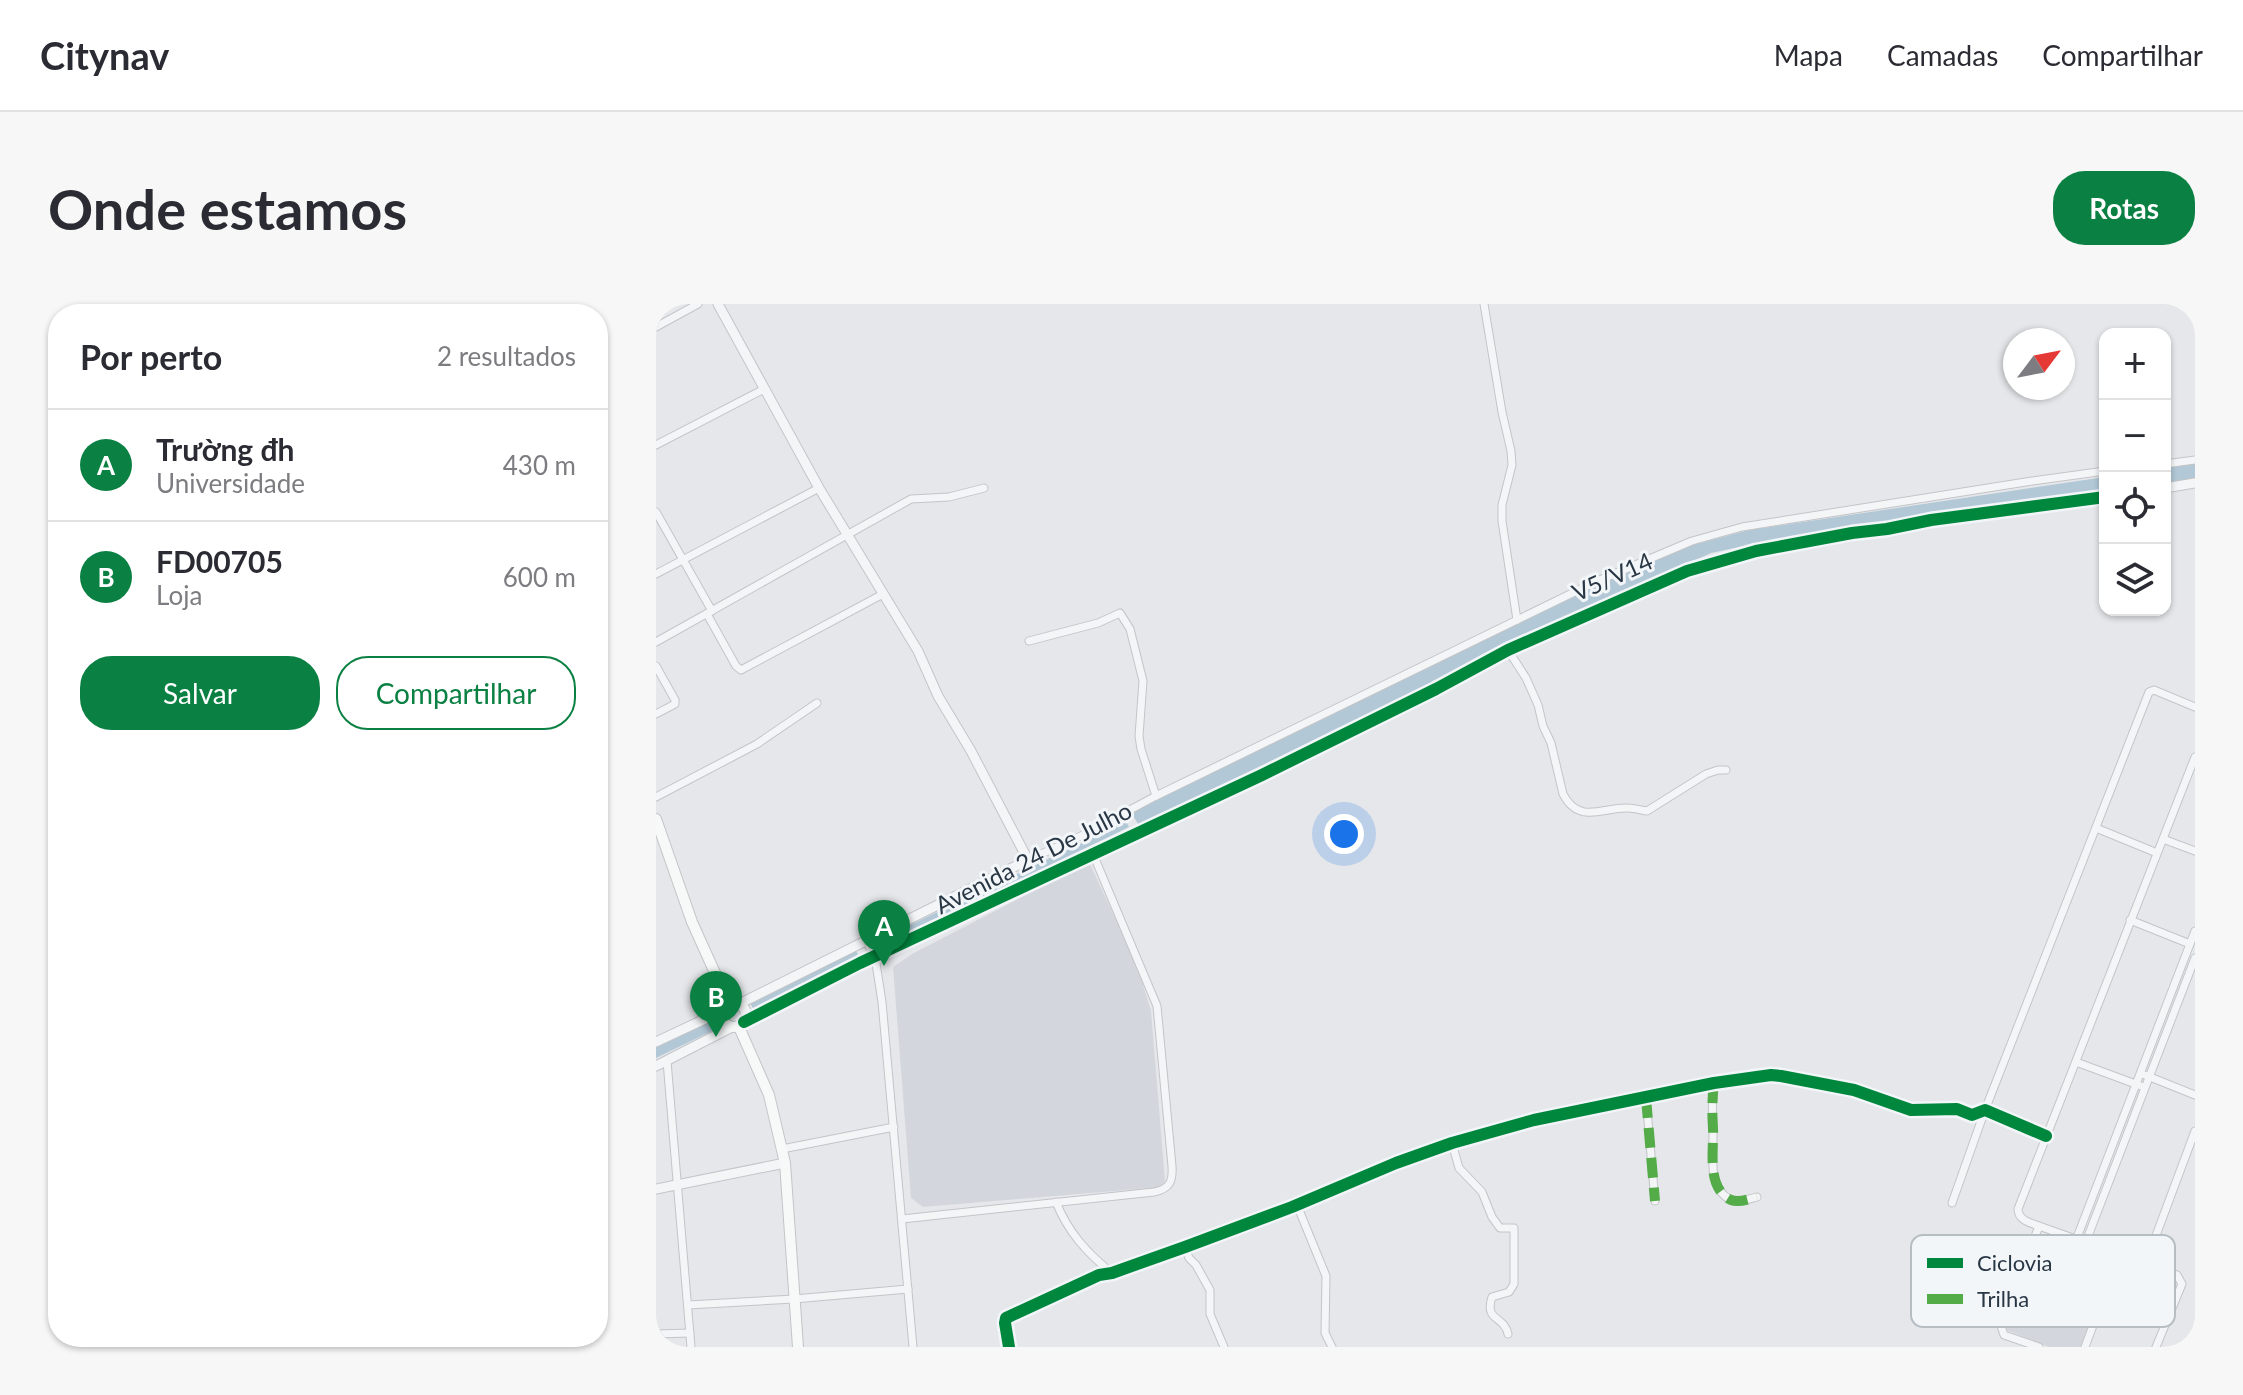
<!DOCTYPE html>
<html lang="pt">
<meta charset="utf-8">
<style>
body{margin:0;font-family:Lato,sans-serif;background:#f7f7f7;color:#2b2b33}
.controls{position:absolute;right:24px;top:24px;display:grid;overflow:hidden;border-radius:16px;box-shadow:0 2px 6px #0004}
.controls button{width:72px;height:72px;display:grid;place-items:center;padding:0;border:0;border-bottom:2px solid #e1e1e2;background:#fff;color:#2b2b33;font:40px sans-serif}
.compass{position:absolute;left:1347px;top:24px;width:72px;height:72px;border-radius:50%;background:#fff;box-shadow:0 2px 6px #0004;rotate:58deg}
.you{position:absolute;left:688px;top:530px;width:28px;height:28px;margin:-20px;border:6px solid #fff;border-radius:50%;background:#1a73e8;box-shadow:0 0 0 12px #1a73e833}
.badge{display:grid;place-items:center;width:52px;height:52px;border-radius:50%;background:#0b8043;color:#fff;font-size:26px;font-weight:700}
.pin{position:absolute;translate:-50% -66px;filter:drop-shadow(0 2px 4px #0008)}
.pin::after{content:'';position:absolute;top:42px;width:28px;height:24px;background:inherit;clip-path:polygon(0 0,100% 0,50% 100%)}
.list{margin:0;padding:0;list-style:none}
h2{display:flex;justify-content:space-between;align-items:center;height:104px;margin:0;padding:0 32px;font-size:34px}
h2 small{font-size:26px;font-weight:400;color:#7c7c81}
.list li{display:grid;grid-template-columns:52px 1fr auto;gap:24px;align-items:center;box-sizing:border-box;height:112px;padding:0 32px;border-top:2px solid #e1e1e2}
.list b{display:block;font-size:30px;white-space:nowrap}
.list p{margin:0;font-size:26px;white-space:nowrap;color:#7c7c81}
.list em{font-size:26px;font-style:normal;color:#7c7c81}
.actions{display:flex;gap:16px;padding:24px 32px}
.actions a{flex:1;padding:18px 0;border:2px solid #0b8043;border-radius:32px;text-align:center;font-size:28px;color:#0b8043}
.actions .main{background:#0b8043;color:#fff}
.icon{flex:none;width:44px;height:44px;fill:none;stroke:currentColor;stroke-width:2;stroke-linecap:round;stroke-linejoin:round}
.map{position:relative;flex:none;width:1539px;height:1043px;overflow:hidden;border-radius:32px}
header{display:flex;align-items:center;gap:48px;box-sizing:border-box;height:112px;padding:0 40px;background:#fff;border-bottom:2px solid #e1e1e2}
header strong{font-size:38px}
nav{display:flex;gap:44px;margin-inline-start:auto;font-size:28px}
.intro{display:flex;align-items:center;justify-content:space-between;box-sizing:border-box;height:192px;padding:0 48px}
h1{margin:0;font-size:56px}
.button{padding:20px 36px;border-radius:32px;background:#0b8043;color:#fff;font-size:28px;font-weight:700}
main{display:flex;gap:48px;padding:0 48px}
aside{flex:1;background:#fff;border-radius:32px;box-shadow:0 2px 6px #0004}
.map>svg:first-child{display:block}
.built{fill:#d3d7dd}
.water{fill:#b2c8d6}
.lines{fill:none;stroke-linecap:round;stroke-linejoin:round}
.minor-casing{stroke:#c3c5c8;stroke-width:9}
.tertiary-casing{stroke:#c3c5c8;stroke-width:11}
.secondary-casing{stroke:#c3c5c8;stroke-width:12}
.minor{stroke:#f4f5f6;stroke-width:7}
.tertiary{stroke:#f4f5f6;stroke-width:9}
.secondary{stroke:#f7f8f8;stroke-width:10}
.quiet{stroke:#53ac47;stroke-width:10;stroke-dasharray:20 10;stroke-linecap:butt}
.cycleway-casing{stroke:#f3f6f9;stroke-width:17}
.cycleway{stroke:#00873e;stroke-width:12}
.labels{text-anchor:middle;dominant-baseline:central;stroke-width:6;stroke-linejoin:round;paint-order:stroke}
.street-label{font-size:24px;fill:#293745;stroke:#f3f6f9}
.key{fill:#f3f6f9;stroke:#b6bdc3;stroke-width:2}
.key-label{font-size:22px;fill:#293745}
</style>
<header>
<strong>Citynav</strong>
<nav><a>Mapa</a><a>Camadas</a><a>Compartilhar</a></nav>
</header>
<div class="intro"><h1>Onde estamos</h1><a class="button">Rotas</a></div>
<main>
<aside>
<h2>Por perto<small>2 resultados</small></h2>
<ul class="list">
<li><span class="badge">A</span><div><b>Trường đh</b><p>Universidade</p></div><em>430 m</em></li>
<li><span class="badge">B</span><div><b>FD00705</b><p>Loja</p></div><em>600 m</em></li>
</ul>
<div class="actions"><a class="main">Salvar</a><a>Compartilhar</a></div>
</aside>
<div class="map">
<svg width="1539" height="1043" viewBox="0 0 1539 1043">
<rect width="100%" height="100%" fill="#e5e7ea"/>
<g class="built">
<path d="M433 558 481 661 495 707 509 877 506 883 267 903 255 894 237 663 256 650Z"/>
<path d="M1384 930 1459 959 1427 1043H1393L1348 1025Z"/>
</g>
<g class="water">
<path d="M1539 160V175L1509 179V164Z"/>
<path d="M1449 173V187L1140 231 1055 249 851 341 497 515 482 520 475 508 941 281 1029 243 1093 226Z"/>
<path d="M467 512 473 523 225 645 221 637 442 531Z"/>
<path d="M199 645 204 654 98 706 94 699Z"/>
<path d="M58 715 62 724 0 754V743Z"/>
</g>
<g class="lines">
<g class="minor-casing">
<g id="minor">
<path d="M828 0 846 108 855 147 856 161 846 201V217L861 316"/>
<path d="M0 23 42 0"/>
<path d="M0 141 108 85"/>
<path d="M1509 160 1539 156"/>
<path d="M0 208 56 307"/>
<path d="M0 270 163 184"/>
<path d="M51 310 80 362 85 366 227 290"/>
<path d="M0 338 255 195 293 193 328 184"/>
<path d="M852 346 870 374 882 401 887 422 895 439 907 490C923 521 947 503 972 504 978 504 984 506 991 507L1050 470 1062 466H1070"/>
<path d="M0 362 19 396V400L0 410"/>
<path d="M500 492 939 278 1036 237 1086 223 1376 177 1449 167"/>
<path d="M0 493 101 440 161 399"/>
<path d="M1440 524 1501 549"/>
<path d="M1507 535 1539 547"/>
<path d="M372 556 427 531 500 492 485 445 483 432 487 377 474 325 464 309 442 319 373 337"/>
<path d="M1474 616 1534 640"/>
<path d="M210 637 219 653 226 698 257 1043"/>
<path d="M11 757 35 1043"/>
<path d="M1420 758 1485 782"/>
<path d="M1489 771 1539 791"/>
<path d="M1058 779C1056 795 1056 809 1057 824 1058 847 1050 884 1075 896 1083 899 1093 895 1101 893"/>
<path d="M990 794 999 897"/>
<path d="M796 839 803 864 826 888 836 913 844 924H858V980L853 988 836 993C828 1018 848 1011 852 1030"/>
<path d="M126 845 238 823"/>
<path d="M400 898C412 928 431 949 456 969"/>
<path d="M1296 899 1329 806 1493 388 1498 386 1539 403"/>
<path d="M641 901 670 972 669 1029 676 1043"/>
<path d="M246 915 498 888C514 885 517 877 516 862L501 702 437 550"/>
<path d="M1383 922 1345 1022 1348 1031 1383 1043"/>
<path d="M1420 936 1539 627"/>
<path d="M1429 940 1539 654"/>
<path d="M529 943 533 954 540 961 554 986V1010L568 1043"/>
<path d="M1489 961 1539 827"/>
<path d="M32 1001 138 995 252 985"/>
<path d="M0 1030 34 1029"/>
<path d="M353 1043 349 1019 350 1014 443 971 456 969 529 943 636 903 740 859 796 839 878 816 1058 779 1115 771 1125 772 1198 786 1255 806 1301 805 1316 811 1329 806 1390 832"/>
<path d="M1429 1043 1463 952"/>
<path d="M1500 1043 1526 980 1521 971 1383 922C1374 919 1362 916 1362 905L1539 453"/>
</g>
</g>
<g class="tertiary-casing">
<g id="tertiary">
<path d="M62 0 163 184 262 347 282 392 315 447 372 556 83 700"/>
<path d="M1509 184 1539 179"/>
<path d="M88 718 204 659 606 471 780 385 852 346 1031 267 1100 247 1196 229 1231 225 1275 216 1449 193"/>
<path d="M0 738 66 707"/>
<path d="M0 762 76 723"/>
<path d="M0 885 129 859"/>
</g>
</g>
<g class="secondary-casing">
<g id="secondary">
<path d="M0 515 36 618 73 700"/>
<circle cx="78" cy="711" r="12"/>
<path d="M83 723 113 791 129 859 142 1043"/>
</g>
</g>
<use href="#minor" class="minor"/>
<use href="#tertiary" class="tertiary"/>
<use href="#secondary" class="secondary"/>
<g class="quiet">
<path d="M1058 779C1056 795 1056 809 1057 824 1058 847 1050 884 1075 896 1083 899 1093 895 1101 893"/>
<path d="M990 794 999 897"/>
</g>
<g class="cycleway-casing">
<g id="cycleway">
<path d="M88 718 204 659 606 471 780 385 852 346 1031 267 1100 247 1196 229 1231 225 1275 216 1449 193"/>
<path d="M353 1043 349 1019 350 1014 443 971 456 969 529 943 636 903 740 859 796 839 878 816 1058 779 1115 771 1125 772 1198 786 1255 806 1301 805 1316 811 1329 806 1390 832"/>
</g>
</g>
<use href="#cycleway" class="cycleway"/>
</g>
<g class="labels">
<g class="street-label">
<text transform="translate(956 272) rotate(-24)">V5/V14</text>
<text transform="translate(377 553) rotate(-27)">Avenida 24 De Julho</text>
</g>
</g>
<rect x="1255" y="931" width="264" height="92" rx="12" class="key"/>
<rect x="1271" y="954" width="36" height="10" fill="#00873e"/>
<rect x="1271" y="990" width="36" height="10" fill="#53ac47"/>
<g class="key-label">
<text x="1321" y="967">Ciclovia</text>
<text x="1321" y="1003">Trilha</text>
</g>
</svg>
<div class="controls">
<button>+</button>
<button>−</button>
<button><svg class="icon" aria-label="locate" viewBox="0 0 24 24"><circle cx="12" cy="12" r="6"/><path d="M12 2v4M12 18v4M2 12h4M18 12h4"/></svg></button>
<button><svg class="icon" aria-label="layers" viewBox="0 0 24 24"><path d="M12 4l9 5-9 5-9-5zM3 14l9 5 9-5"/></svg></button>
</div>
<svg class="compass" viewBox="-18 -18 36 36"><path d="M0-13l5 13h-10z" fill="#e53935"/><path d="M0 13l5-13h-10z" fill="#7c7c81"/></svg>
<div class="you"></div>
<div class="pin badge" style="left:228px;top:662px">A</div>
<div class="pin badge" style="left:60px;top:733px">B</div>
</div>
</main>
